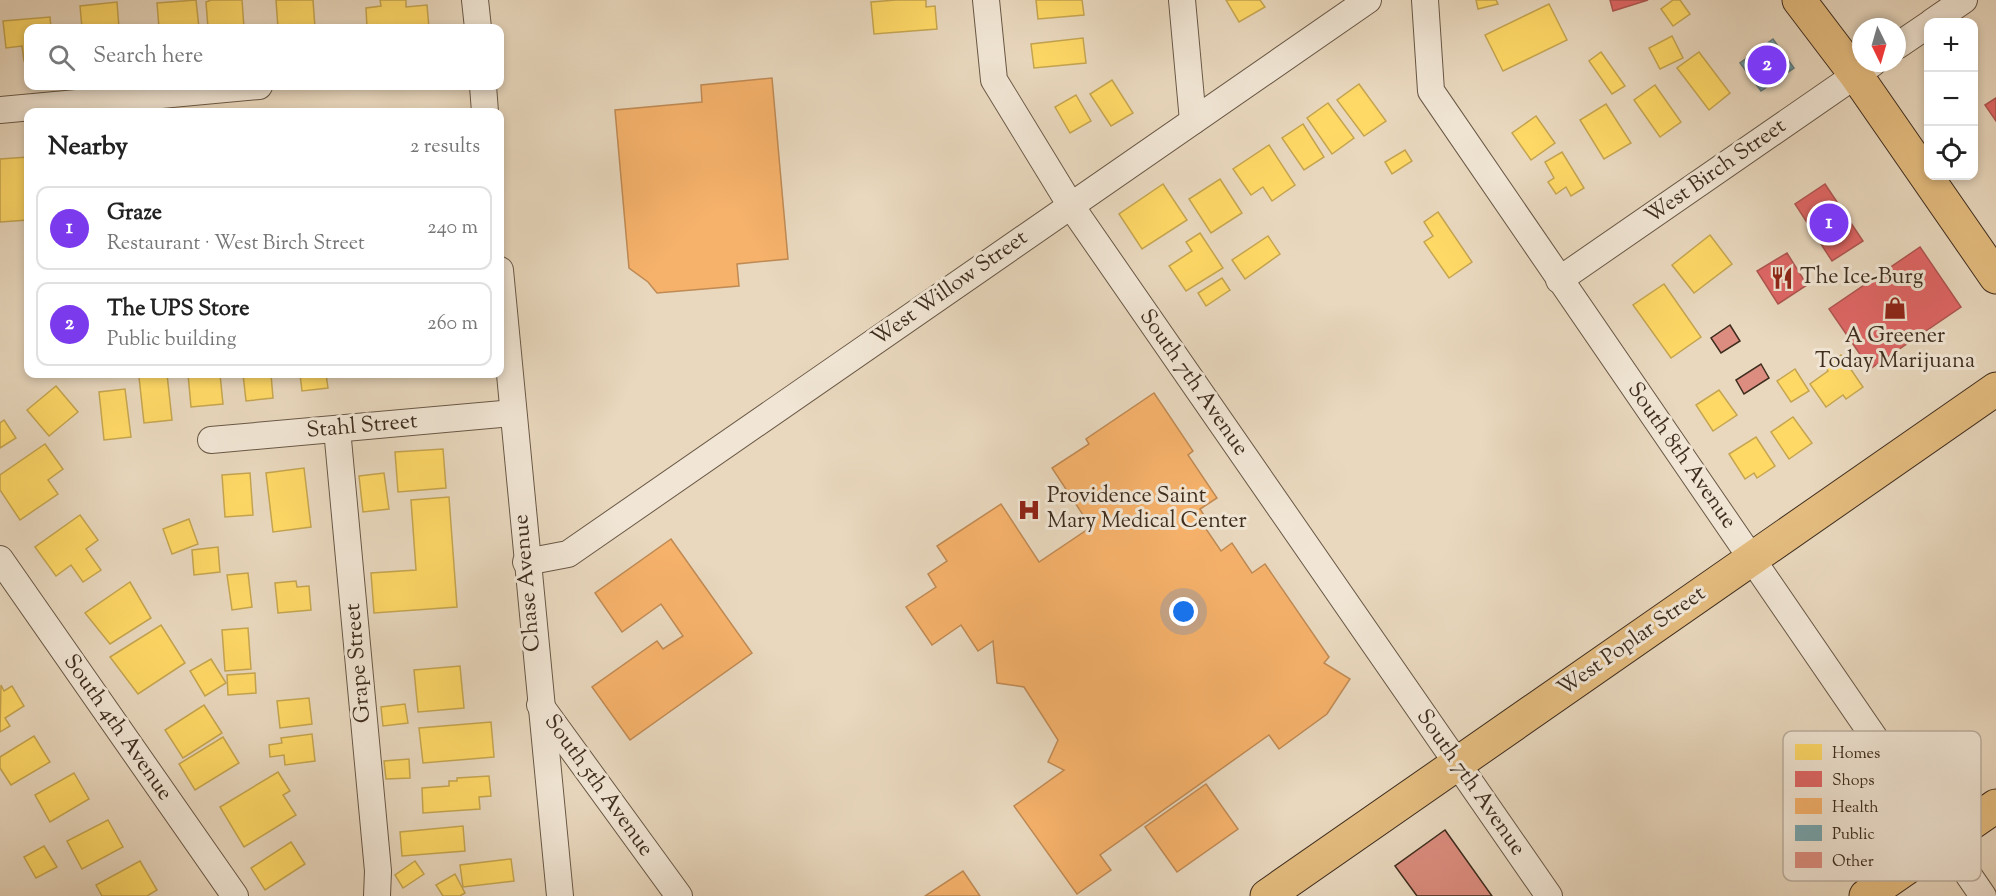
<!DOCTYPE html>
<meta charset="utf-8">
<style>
body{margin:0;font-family:"Sorts Mill Goudy",serif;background:#f6f6f6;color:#222}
.controls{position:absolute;right:18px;top:18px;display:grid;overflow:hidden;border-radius:12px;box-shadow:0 3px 9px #0003}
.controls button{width:54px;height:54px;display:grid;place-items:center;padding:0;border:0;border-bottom:2px solid #e0e0e0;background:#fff;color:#222;font:30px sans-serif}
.compass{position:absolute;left:1852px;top:18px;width:54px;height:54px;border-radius:50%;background:#fff;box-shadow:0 3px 9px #0003;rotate:175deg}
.you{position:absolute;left:1184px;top:612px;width:21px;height:21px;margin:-15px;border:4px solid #fff;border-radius:50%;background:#1a73e8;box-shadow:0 0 0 9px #1a73e833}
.badge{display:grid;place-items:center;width:39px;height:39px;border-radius:50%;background:#7c3aed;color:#fff;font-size:20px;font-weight:700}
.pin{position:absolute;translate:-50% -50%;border:3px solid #fff;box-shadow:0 2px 6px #0006}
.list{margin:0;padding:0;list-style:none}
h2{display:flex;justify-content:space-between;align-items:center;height:78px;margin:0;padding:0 24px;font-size:26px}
h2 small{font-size:20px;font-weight:400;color:#767676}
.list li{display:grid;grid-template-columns:39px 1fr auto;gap:18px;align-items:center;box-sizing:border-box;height:84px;margin:0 12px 12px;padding:0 12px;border:2px solid #e0e0e0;border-radius:12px}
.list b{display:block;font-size:22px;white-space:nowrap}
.list p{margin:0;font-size:20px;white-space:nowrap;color:#767676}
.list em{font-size:20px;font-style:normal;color:#767676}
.icon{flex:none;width:33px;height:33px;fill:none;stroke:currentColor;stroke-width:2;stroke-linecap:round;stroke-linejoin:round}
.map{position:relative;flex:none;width:1996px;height:896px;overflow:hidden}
.search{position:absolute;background:#fff;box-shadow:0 3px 9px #0003;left:24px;top:24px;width:480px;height:66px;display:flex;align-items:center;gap:15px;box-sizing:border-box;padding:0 21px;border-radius:12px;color:#767676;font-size:22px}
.panel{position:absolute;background:#fff;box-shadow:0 3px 9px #0003;left:24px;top:108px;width:480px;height:270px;border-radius:12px}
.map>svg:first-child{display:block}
.homes{fill:#ffd966;stroke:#c5a550;stroke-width:1.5}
.shops{fill:#e06666;stroke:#af5550;stroke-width:1.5}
.health{fill:#f6b26b;stroke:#bf8a54;stroke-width:1.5}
.public{fill:#76a5af;stroke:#658184;stroke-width:1.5}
.building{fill:#dc8d7f;stroke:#3e2d1e;stroke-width:1.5}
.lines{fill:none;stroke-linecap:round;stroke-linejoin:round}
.minor-casing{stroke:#695846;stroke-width:28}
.major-casing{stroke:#3e2d1e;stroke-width:35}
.minor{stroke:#f1e6d5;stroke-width:26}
.major{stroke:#e4bc7f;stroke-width:33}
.labels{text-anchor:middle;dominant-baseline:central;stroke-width:6;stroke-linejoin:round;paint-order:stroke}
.street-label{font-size:22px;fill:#3e2d1e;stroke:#f1e6d5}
.poi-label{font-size:22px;fill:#3e2d1e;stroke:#f1e6d5;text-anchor:start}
.key{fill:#f1e6d5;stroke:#bbae9e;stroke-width:1.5}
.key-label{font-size:16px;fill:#3e2d1e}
</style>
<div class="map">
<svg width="1996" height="896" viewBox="0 0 1996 896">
<rect width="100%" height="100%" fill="#e9d8be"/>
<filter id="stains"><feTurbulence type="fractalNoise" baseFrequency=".00333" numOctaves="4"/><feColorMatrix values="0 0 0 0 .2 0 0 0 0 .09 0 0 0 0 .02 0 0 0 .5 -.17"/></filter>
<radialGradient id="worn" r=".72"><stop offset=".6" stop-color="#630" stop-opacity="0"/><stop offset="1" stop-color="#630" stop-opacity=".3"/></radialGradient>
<g class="homes">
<path d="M196 0 199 28H159L157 3Z"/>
<path d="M211 0H242L244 28H208L206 2Z"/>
<path d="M276 0H313L315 28H278Z"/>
<path d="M380 0H406V7L427 5 429 28H367L366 8 381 6Z"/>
<path d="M896 0H926V7L935 6 937 29 874 34 871 2Z"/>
<path d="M1036 0H1082L1084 15 1038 19Z"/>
<path d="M1226 0H1260L1265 7 1239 22Z"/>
<path d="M1476 0H1496L1498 4 1478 9Z"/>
<path d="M1673 0H1680L1690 14 1673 26 1661 9Z"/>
<path d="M117 2 119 28H82L80 6Z"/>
<path d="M1549 4 1567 40 1503 71 1485 35Z"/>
<path d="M50 17 51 28H28V61H24L22 46 6 48 3 21Z"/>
<path d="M1672 36 1683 58 1660 69 1649 48Z"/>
<path d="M1083 38 1086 63 1034 68 1031 44Z"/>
<path d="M1601 52 1625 86 1612 94 1589 61Z"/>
<path d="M1699 52 1730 93 1709 110 1677 68Z"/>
<path d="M1112 80 1133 113 1111 126 1090 94Z"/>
<path d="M1359 84 1386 121 1364 136 1337 100Z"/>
<path d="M1655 85 1681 122 1660 137 1634 100Z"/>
<path d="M1076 95 1091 121 1070 133 1055 107Z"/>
<path d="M1328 103 1354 138 1332 154 1307 118Z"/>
<path d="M1606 104 1631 143 1604 159 1580 120Z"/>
<path d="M1536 116 1555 143 1531 160 1512 133Z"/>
<path d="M1303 124 1324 157 1304 170 1282 138Z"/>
<path d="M1269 145 1295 185 1272 201 1263 187 1251 195 1233 169Z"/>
<path d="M1405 150 1412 161 1392 174 1385 162Z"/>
<path d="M1562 152 1584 188 1571 196 1566 187 1556 194 1548 182 1554 178 1545 162Z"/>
<path d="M28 157V220L0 222V159Z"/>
<path d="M1220 179 1242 213 1211 233 1189 199Z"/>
<path d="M1163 184 1187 220 1142 249 1119 214Z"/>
<path d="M1438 212 1472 262 1449 278 1424 242 1433 236 1424 222Z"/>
<path d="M1200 233 1223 268 1186 291 1169 266 1192 251 1186 242Z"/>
<path d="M1710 235 1732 264 1694 293 1672 265Z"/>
<path d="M1268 236 1280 254 1245 279 1232 260Z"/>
<path d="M1222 278 1230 290 1206 306 1198 293Z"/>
<path d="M1664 284 1701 337 1671 358 1633 305Z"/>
<path d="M1841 355 1863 387 1846 399 1843 395 1826 407 1810 384 1828 371 1825 366Z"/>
<path d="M1795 369 1809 391 1791 402 1777 381Z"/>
<path d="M167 374 172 420 144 423 139 377Z"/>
<path d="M188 374H220L223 404 191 407Z"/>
<path d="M243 374H271L273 398 246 401Z"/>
<path d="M300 374H326L328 388 302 391Z"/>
<path d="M56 386 78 412 49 436 27 410Z"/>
<path d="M125 389 131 437 104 440 99 392Z"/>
<path d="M1719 390 1737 415 1713 431 1696 405Z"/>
<path d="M1793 417 1812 443 1789 459 1771 432Z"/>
<path d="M4 420 16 438 0 448V423Z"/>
<path d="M1756 437 1775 466 1757 478 1754 473 1745 479 1729 454Z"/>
<path d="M45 444 63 469 48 480 58 494 20 520 0 490V475Z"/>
<path d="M443 449 446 488 398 492 395 452Z"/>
<path d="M304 468 311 527 273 532 266 473Z"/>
<path d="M250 473 253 515 225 517 222 475Z"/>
<path d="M384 473 389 509 363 512 359 476Z"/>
<path d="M449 497 457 607 374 613 371 573 416 570 411 500Z"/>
<path d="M80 515 98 540 86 549 101 570 83 582 71 565 56 576 35 547Z"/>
<path d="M189 519 198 544 172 554 163 529Z"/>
<path d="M218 547 220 572 194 575 192 550Z"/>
<path d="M248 573 252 607 232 610 227 575Z"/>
<path d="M296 581 297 587 309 586 311 610 278 613 275 583Z"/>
<path d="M130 582 151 618 110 644 85 613Z"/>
<path d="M161 625 185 663 138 694 110 657Z"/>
<path d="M248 628 251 669 225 671 222 630Z"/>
<path d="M211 659 226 683 205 696 190 671Z"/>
<path d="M460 666 464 708 418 712 414 670Z"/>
<path d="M255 673 256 693 228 695 227 675Z"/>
<path d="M1 685 4 691 12 686 24 706 5 718 10 726 0 732Z"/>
<path d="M309 698 312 724 280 728 277 701Z"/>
<path d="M405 704 408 723 383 726 381 707Z"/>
<path d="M204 705 222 733 183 758 165 730Z"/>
<path d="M491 722 494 757 423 763 419 728Z"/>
<path d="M312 734 315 761 285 765 284 755 270 757 269 745 282 743 281 738Z"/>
<path d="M34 736 50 762 11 785 0 768V757Z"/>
<path d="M223 737 239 763 195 790 179 764Z"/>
<path d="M409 759 410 778 386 779 384 761Z"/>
<path d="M278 772 290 791 283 795 296 815 244 847 220 807Z"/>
<path d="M74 773 89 799 50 822 35 795Z"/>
<path d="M489 776 491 796 479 797 480 809 423 813 422 788 449 786V781H457V778Z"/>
<path d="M108 820 123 847 82 869 67 841Z"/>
<path d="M463 826 465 851 402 856 400 832Z"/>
<path d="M291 842 305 864 265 890 251 868Z"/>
<path d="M44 846 57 867 36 878 24 857Z"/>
<path d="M511 859 514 881 463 887 460 865Z"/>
<path d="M140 861 157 890 147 896H102L96 885Z"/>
<path d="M415 861 424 874 403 888 395 875Z"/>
<path d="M455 874 465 893 460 896H443L436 885Z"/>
</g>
<g class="shops">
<path d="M1610 0H1648L1613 11Z"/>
<path d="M1996 98V121L1985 105Z"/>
<path d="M1825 184 1863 241 1832 261 1795 204Z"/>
<path d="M1920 247 1961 307 1870 369 1829 309Z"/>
<path d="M1787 253 1807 285 1778 304 1757 271Z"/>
</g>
<g class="health">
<path d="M772 78 788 259 737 264 739 286 657 293 648 282 629 268 615 110 702 102 701 85Z"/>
<path d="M1154 393 1193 451 1188 455 1217 498 1200 509 1211 526 1206 529 1221 551 1232 543 1252 573 1265 564 1329 657 1324 663 1350 679 1327 714 1279 749 1269 735 1100 855 1111 870 1077 894 1014 806 1064 770 1048 762 1058 740 1024 687 997 683 993 641 978 651 961 625 932 645 906 607 936 587 928 574 947 561 937 546 1001 504 1039 562 1091 527 1052 468 1089 444 1086 439Z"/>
<path d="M671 539 752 653 630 740 592 687 657 641 663 649 683 636 661 604 622 632 595 593Z"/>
<path d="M1206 784 1238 829 1177 872 1145 827Z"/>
<path d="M963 871 980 896H925Z"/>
</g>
<path class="public" d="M1773 39 1794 68 1761 91 1740 63Z"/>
<g class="building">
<path d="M1730 325 1740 341 1721 353 1711 338Z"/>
<path d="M1761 364 1769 378 1744 394 1736 380Z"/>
<path d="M1445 830 1492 896H1417L1395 866Z"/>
</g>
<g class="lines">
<g class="minor-casing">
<g id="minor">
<path d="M475 0 478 28"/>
<path d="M986 0 994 80 1071 206 1549 896"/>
<path d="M1182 0 1193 121"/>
<path d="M1425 0 1431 91 1983 896"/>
<path d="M1932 22 1964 0"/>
<path d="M1897 46 1928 25"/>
<path d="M483 86 485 112"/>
<path d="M0 110 259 86"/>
<path d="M500 270 560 896"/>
<path d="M1559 280 1873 63"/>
<path d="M337 429 378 871 377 896"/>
<path d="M211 440 513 413"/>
<path d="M0 559 235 896"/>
<path d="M526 562 568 554 1368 0"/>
<path d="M540 705 679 896"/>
</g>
</g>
<g class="major-casing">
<g id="major">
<path d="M1799 0 1856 75 1996 277"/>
<path d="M1267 896 1996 389"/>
<path d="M1866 896 1996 806"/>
</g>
</g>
<use href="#minor" class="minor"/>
<use href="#major" class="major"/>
</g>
<defs>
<g id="restaurant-bare" transform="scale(1.8)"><path d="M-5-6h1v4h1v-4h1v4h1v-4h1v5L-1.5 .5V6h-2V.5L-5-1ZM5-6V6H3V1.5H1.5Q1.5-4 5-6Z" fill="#8f2418" stroke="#f1e6d5" stroke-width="2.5" paint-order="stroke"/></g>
<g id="shop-bare" transform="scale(1.8)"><path d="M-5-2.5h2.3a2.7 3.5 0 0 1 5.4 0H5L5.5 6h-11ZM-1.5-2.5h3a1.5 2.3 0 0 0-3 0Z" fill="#8f2418" stroke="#f1e6d5" stroke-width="2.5" paint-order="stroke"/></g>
<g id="hospital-bare" transform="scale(1.8)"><path d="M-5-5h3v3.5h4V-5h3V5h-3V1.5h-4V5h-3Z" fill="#8f2418" stroke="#f1e6d5" stroke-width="2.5" paint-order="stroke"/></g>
</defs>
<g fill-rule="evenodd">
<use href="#restaurant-bare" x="1782" y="278"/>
<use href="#shop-bare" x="1895" y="308"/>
<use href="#hospital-bare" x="1029" y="510"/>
</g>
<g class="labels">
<g class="street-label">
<text transform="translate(1716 172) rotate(-35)">West Birch Street</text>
<text transform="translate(950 289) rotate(-35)">West Willow Street</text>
<text transform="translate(1193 383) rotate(55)">South 7th Avenue</text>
<text transform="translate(362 427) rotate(-5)">Stahl Street</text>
<text transform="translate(1681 456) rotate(55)">South 8th Avenue</text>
<text transform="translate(528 583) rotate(-95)">Chase Avenue</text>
<text transform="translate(1632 642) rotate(-35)">West Poplar Street</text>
<text transform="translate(359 663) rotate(-95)">Grape Street</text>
<text transform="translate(117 728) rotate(55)">South 4th Avenue</text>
<text transform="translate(1470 783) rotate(55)">South 7th Avenue</text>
<text transform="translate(598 786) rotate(54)">South 5th Avenue</text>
</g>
<g class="poi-label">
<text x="1800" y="278">The Ice-Burg</text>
<text x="1895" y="337" text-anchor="middle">A Greener<tspan x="1895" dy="25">Today Marijuana</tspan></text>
<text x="1047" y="497">Providence Saint<tspan x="1047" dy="25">Mary Medical Center</tspan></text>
</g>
</g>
<rect x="1783" y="731" width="198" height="150" rx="9" class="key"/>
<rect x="1795" y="744" width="27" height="16" fill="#ffd966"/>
<rect x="1795" y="771" width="27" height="16" fill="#e06666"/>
<rect x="1795" y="798" width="27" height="16" fill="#f6b26b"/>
<rect x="1795" y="825" width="27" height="16" fill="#76a5af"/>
<rect x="1795" y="852" width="27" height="16" fill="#dc8d7f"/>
<g class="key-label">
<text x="1832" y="758">Homes</text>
<text x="1832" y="785">Shops</text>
<text x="1832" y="812">Health</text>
<text x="1832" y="839">Public</text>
<text x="1832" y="866">Other</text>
</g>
<rect width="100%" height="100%" filter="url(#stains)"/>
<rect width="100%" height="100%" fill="url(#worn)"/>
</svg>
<div class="controls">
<button>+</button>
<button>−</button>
<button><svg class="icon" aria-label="locate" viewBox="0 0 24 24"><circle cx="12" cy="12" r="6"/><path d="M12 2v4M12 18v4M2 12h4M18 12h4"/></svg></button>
</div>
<svg class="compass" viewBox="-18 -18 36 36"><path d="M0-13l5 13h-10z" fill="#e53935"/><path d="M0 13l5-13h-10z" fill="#767676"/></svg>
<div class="you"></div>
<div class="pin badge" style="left:1829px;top:223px">1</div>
<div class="pin badge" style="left:1767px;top:65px">2</div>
<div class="search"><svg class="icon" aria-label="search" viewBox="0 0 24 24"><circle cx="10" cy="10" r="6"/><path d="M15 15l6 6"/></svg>Search here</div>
<section class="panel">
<h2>Nearby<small>2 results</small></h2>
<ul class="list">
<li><span class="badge">1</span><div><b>Graze</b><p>Restaurant · West Birch Street</p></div><em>240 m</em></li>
<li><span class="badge">2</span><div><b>The UPS Store</b><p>Public building</p></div><em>260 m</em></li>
</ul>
</section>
</div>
